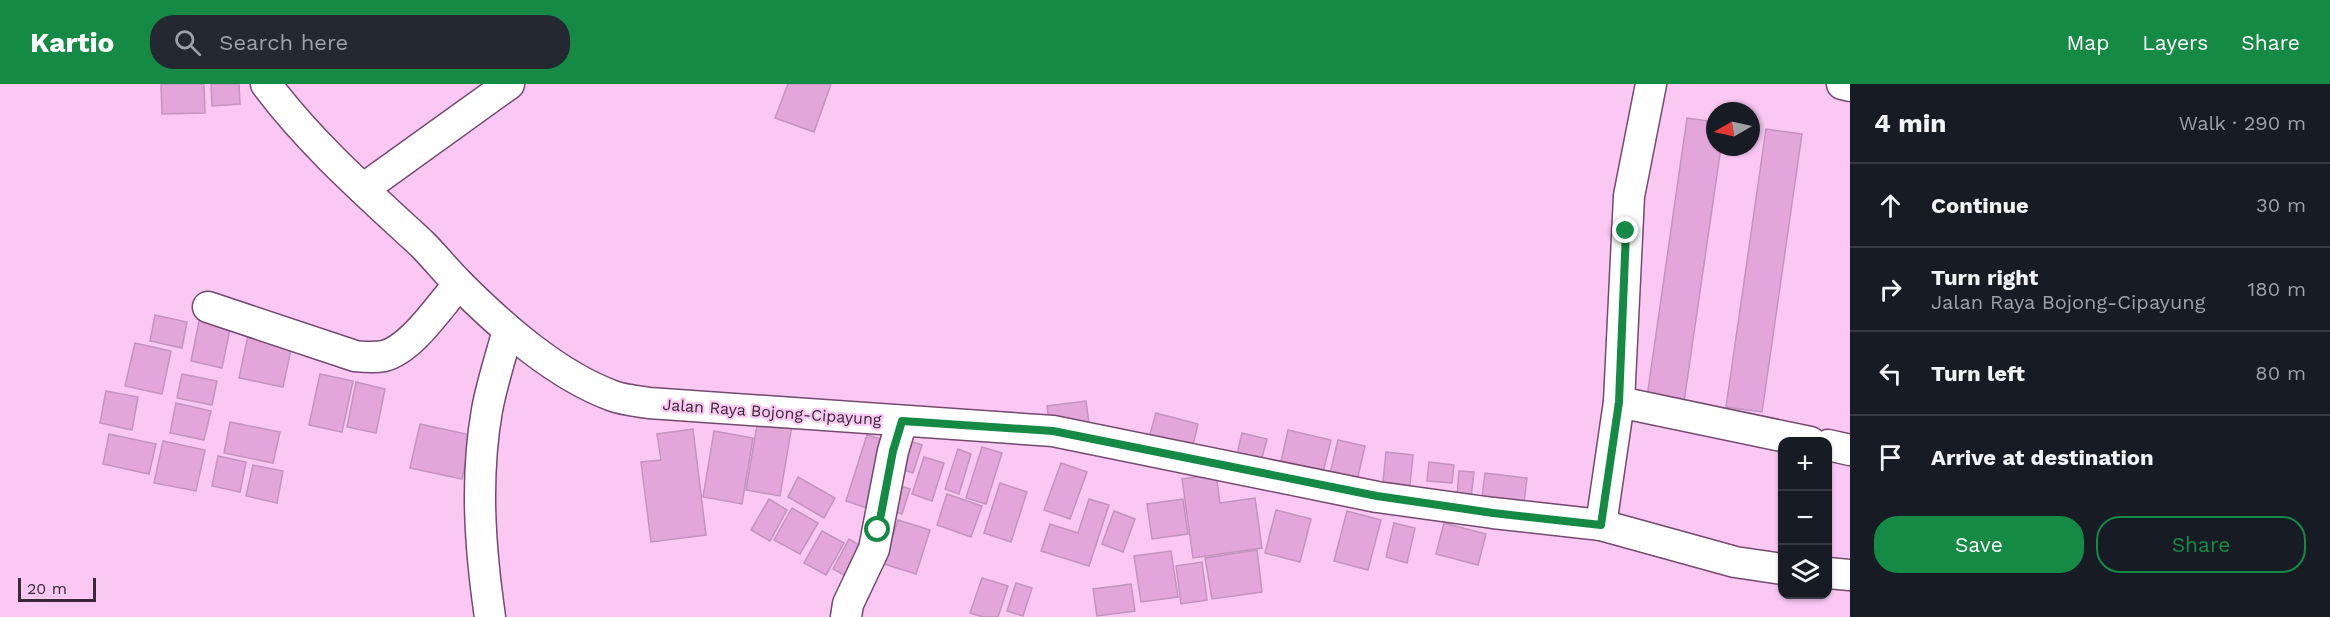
<!DOCTYPE html>
<meta charset="utf-8">
<style>
body{margin:0;font-family:"Work Sans",sans-serif;background:#242831;color:#f1f3f6}
.controls{position:absolute;right:18px;bottom:18px;display:grid;overflow:hidden;border-radius:12px;box-shadow:0 2px 4px #0004}
.controls button{width:54px;height:54px;display:grid;place-items:center;padding:0;border:0;border-bottom:2px solid #363941;background:#171b24;color:#f1f3f6;font:30px sans-serif}
.compass{position:absolute;left:1706px;top:18px;width:54px;height:54px;border-radius:50%;background:#171b24;box-shadow:0 2px 4px #0004;rotate:261deg}
.scale{position:absolute;left:18px;bottom:15px;width:78px;box-sizing:border-box;padding-left:6px;border:3px solid #3a2738;border-top:0;font-size:16px;line-height:21px;white-space:nowrap;color:#3a2738;-webkit-text-stroke:4px #fac8f3;paint-order:stroke}
.stop{position:absolute;width:18px;height:18px;margin:-14px;border:4px solid #148a44;border-radius:50%;background:#fff}
.stop.end{background:#148a44;border-color:#fff;box-shadow:0 2px 6px #0008}
.list{margin:0;padding:0;list-style:none}
h2{display:flex;justify-content:space-between;align-items:center;height:78px;margin:0;padding:0 24px;font-size:26px}
h2 small{font-size:20px;font-weight:400;color:#9ea1a6}
.list li{display:grid;grid-template-columns:39px 1fr auto;gap:18px;align-items:center;box-sizing:border-box;height:84px;padding:0 24px;border-top:2px solid #363941}
.list b{display:block;font-size:22px;white-space:nowrap}
.list p{margin:0;font-size:20px;white-space:nowrap;color:#9ea1a6}
.list em{font-size:20px;font-style:normal;color:#9ea1a6}
.actions{display:flex;gap:12px;padding:18px 24px}
.actions a{flex:1;padding:14px 0;border:2px solid #148a44;border-radius:24px;text-align:center;font-size:21px;color:#148a44}
.actions .main{background:#148a44;color:#fff}
.icon{flex:none;width:33px;height:33px;fill:none;stroke:currentColor;stroke-width:2;stroke-linecap:round;stroke-linejoin:round}
.map{position:relative;flex:none;width:1850px;height:533px;overflow:hidden}
header{display:flex;align-items:center;gap:36px;box-sizing:border-box;height:84px;padding:0 30px;background:#148a44;color:#fff}
header strong{font-size:28px}
nav{display:flex;gap:33px;margin-inline-start:auto;font-size:21px}
.search{width:420px;height:54px;background:#242831;display:flex;align-items:center;gap:15px;box-sizing:border-box;padding:0 21px;border-radius:24px;color:#9ea1a6;font-size:22px}
main{display:flex}
aside{flex:1;background:#171b24}
.map>svg:first-child{display:block}
.building{fill:#e2a6db;stroke:#c394bd;stroke-width:1.5}
.lines{fill:none;stroke-linecap:round;stroke-linejoin:round}
.minor-casing{stroke:#744a6f;stroke-width:33}
.minor{stroke:#fff;stroke-width:30}
.route{stroke:#148a44;stroke-width:8}
.labels{text-anchor:middle;dominant-baseline:central;stroke-width:4.5;stroke-linejoin:round;paint-order:stroke}
.street-label{font-size:16px;fill:#3a2738;stroke:#fac8f3}
</style>
<header>
<strong>Kartio</strong>
<div class="search"><svg class="icon" aria-label="search" viewBox="0 0 24 24"><circle cx="10" cy="10" r="6"/><path d="M15 15l6 6"/></svg>Search here</div>
<nav><a>Map</a><a>Layers</a><a>Share</a></nav>
</header>
<main>
<div class="map">
<svg width="1850" height="533" viewBox="0 0 1850 533">
<rect width="100%" height="100%" fill="#fac8f3"/>
<g class="building">
<path d="M161 0H204L205 29 162 30Z"/>
<path d="M211 0H239L240 20 212 22Z"/>
<path d="M788 0H831L814 48 775 34Z"/>
<path d="M1687 34 1715 38V63H1721L1684 318 1647 313Z"/>
<path d="M1766 45 1802 50 1762 328 1726 323Z"/>
<path d="M201 228 232 235 222 284 191 277Z"/>
<path d="M155 231 187 238 182 264 150 257Z"/>
<path d="M249 247 293 256 283 303 239 294Z"/>
<path d="M135 259 171 267 162 310 125 302Z"/>
<path d="M182 290 217 297 212 321 177 314Z"/>
<path d="M320 290 353 297 342 348 309 341Z"/>
<path d="M356 298 385 305 376 349 347 343Z"/>
<path d="M106 307 138 313 132 346 100 339Z"/>
<path d="M1086 317 1089 339 1050 345 1047 322Z"/>
<path d="M176 319 211 327 204 356 170 349Z"/>
<path d="M1156 329 1198 340 1192 365 1149 354Z"/>
<path d="M758 335 792 341 780 412 746 406Z"/>
<path d="M230 338 280 348 273 379 224 369Z"/>
<path d="M420 340 471 351 462 395 410 384Z"/>
<path d="M693 345 706 451 651 458 641 378 661 376 657 350Z"/>
<path d="M1288 346 1331 356 1323 388 1281 378Z"/>
<path d="M714 347 753 354 742 420 703 413Z"/>
<path d="M1242 349 1267 355 1260 381 1236 375Z"/>
<path d="M109 350 156 360 149 390 103 380Z"/>
<path d="M867 351 888 357 867 424 846 417Z"/>
<path d="M904 355 922 361 913 389 895 383Z"/>
<path d="M1338 356 1365 362 1356 401 1329 394Z"/>
<path d="M163 357 205 366 196 407 154 399Z"/>
<path d="M982 363 1002 369 986 420 966 414Z"/>
<path d="M958 365 971 370 959 410 945 405Z"/>
<path d="M1386 368 1413 371 1410 401 1383 398Z"/>
<path d="M218 372 246 378 240 408 212 402Z"/>
<path d="M924 373 944 379 932 417 912 410Z"/>
<path d="M1429 378 1454 381 1452 399 1427 397Z"/>
<path d="M1061 379 1087 388 1070 435 1044 426Z"/>
<path d="M253 381 283 387 277 419 246 412Z"/>
<path d="M1459 387 1474 388 1471 414 1457 412Z"/>
<path d="M1485 389 1527 394 1524 418 1482 414Z"/>
<path d="M1216 390 1220 419 1255 414 1262 464 1193 474 1182 395Z"/>
<path d="M798 393 835 414 824 434 788 413Z"/>
<path d="M892 399 910 405 902 430 884 424Z"/>
<path d="M1000 399 1027 408 1011 458 984 449Z"/>
<path d="M947 410 982 422 971 453 937 441Z"/>
<path d="M769 415 787 426 770 457 751 446Z"/>
<path d="M1089 415 1109 421 1089 482 1041 467 1050 440 1078 449Z"/>
<path d="M1183 415 1188 450 1152 455 1147 420Z"/>
<path d="M792 424 818 439 800 470 774 456Z"/>
<path d="M1276 426 1311 435 1300 478 1265 469Z"/>
<path d="M1114 427 1135 435 1123 468 1102 460Z"/>
<path d="M1347 427 1381 436 1368 486 1334 477Z"/>
<path d="M898 436 930 446 916 490 884 480Z"/>
<path d="M1394 439 1415 444 1407 479 1386 473Z"/>
<path d="M1444 439 1486 450 1478 481 1436 470Z"/>
<path d="M822 447 844 459 826 491 804 479Z"/>
<path d="M849 455 869 467 853 496 833 485Z"/>
<path d="M1257 466 1262 508 1212 515 1205 474Z"/>
<path d="M1171 467 1178 513 1141 518 1134 472Z"/>
<path d="M1202 478 1207 516 1181 520 1176 482Z"/>
<path d="M982 494 1008 502 998 533H983L970 529Z"/>
<path d="M1016 499 1032 504 1023 532 1007 527Z"/>
<path d="M1131 500 1135 527 1097 532 1093 505Z"/>
</g>
<g class="lines">
<g class="minor-casing">
<g id="minor">
<path d="M266 0C310 59 368 110 422 160 435 173 446 187 459 200 502 243 556 291 613 312 624 316 637 317 649 319L1053 347 1377 413 1493 429 1601 441 1735 478 1782 485"/>
<path d="M1842 0 1850 2"/>
<path d="M363 105 509 0"/>
<path d="M208 223 355 272C365 273 374 274 384 272 412 265 440 221 459 200"/>
<path d="M1619 318 1810 358"/>
<path d="M1828 361 1850 366"/>
<path d="M1601 441 1619 318 1629 112 1651 0"/>
<path d="M1828 489 1850 491"/>
<path d="M490 533C480 464 475 395 487 326 492 299 501 272 508 246"/>
<path d="M846 533 848 520 874 465 893 367 902 337"/>
</g>
</g>
<use href="#minor" class="minor"/>
</g>
<g class="lines">
<path class="route" d="M878 446 893 367 902 337 1053 347 1377 412 1493 429 1601 441 1619 318 1626 147"/>
</g>
<g class="labels">
<g class="street-label">
<text transform="translate(772 328) rotate(4)">Jalan Raya Bojong-Cipayung</text>
</g>
</g>
</svg>
<div class="controls">
<button>+</button>
<button>−</button>
<button><svg class="icon" aria-label="layers" viewBox="0 0 24 24"><path d="M12 4l9 5-9 5-9-5zM3 14l9 5 9-5"/></svg></button>
</div>
<svg class="compass" viewBox="-18 -18 36 36"><path d="M0-13l5 13h-10z" fill="#e53935"/><path d="M0 13l5-13h-10z" fill="#9ea1a6"/></svg>
<div class="scale">20 m</div>
<div class="stop" style="left:878px;top:446px"></div>
<div class="stop end" style="left:1626px;top:147px"></div>
</div>
<aside>
<h2>4 min<small>Walk · 290 m</small></h2>
<ul class="list">
<li><svg class="icon" aria-label="ahead" viewBox="0 0 24 24"><path d="M12 20V5M6 11l6-6 6 6"/></svg><div><b>Continue</b></div><em>30 m</em></li>
<li><svg class="icon" aria-label="right" viewBox="0 0 24 24"><path d="M7 20v-9h11M14 6l5 5-5 5"/></svg><div><b>Turn right</b><p>Jalan Raya Bojong-Cipayung</p></div><em>180 m</em></li>
<li><svg class="icon" aria-label="left" viewBox="0 0 24 24"><path d="M17 20v-9H6M10 6l-5 5 5 5"/></svg><div><b>Turn left</b></div><em>80 m</em></li>
<li><svg class="icon" aria-label="arrive" viewBox="0 0 24 24"><path d="M6 21V4h12l-3 4 3 4H6"/></svg><div><b>Arrive at destination</b></div></li>
</ul>
<div class="actions"><a class="main">Save</a><a>Share</a></div>
</aside>
</main>
